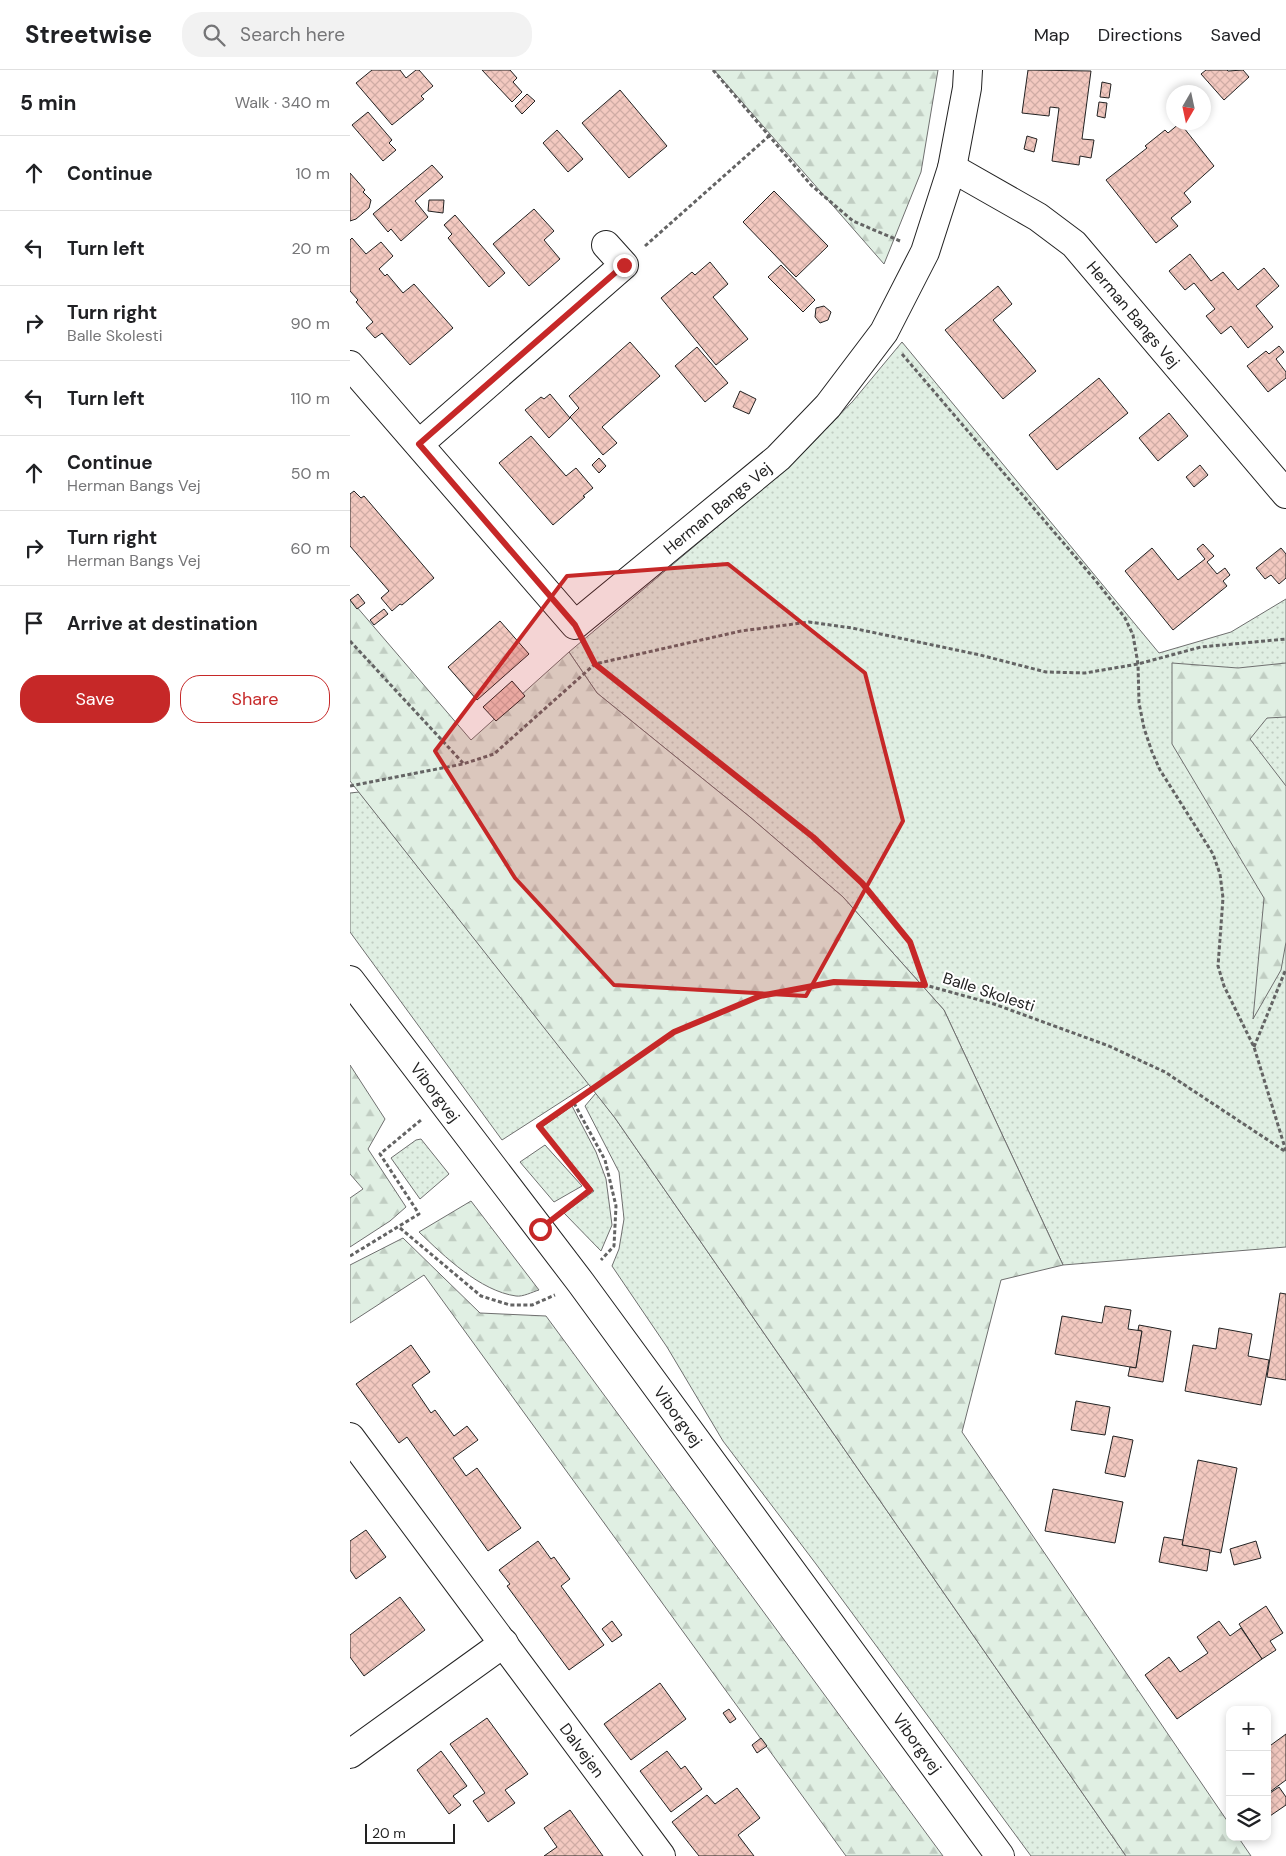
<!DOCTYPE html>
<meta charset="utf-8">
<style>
body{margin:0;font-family:"DM Sans",sans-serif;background:#f2f2f2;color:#202124}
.controls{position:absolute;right:15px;bottom:15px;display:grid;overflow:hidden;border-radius:10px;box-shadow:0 2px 8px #0003}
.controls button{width:45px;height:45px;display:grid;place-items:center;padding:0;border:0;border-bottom:1px solid #e0e0e0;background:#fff;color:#202124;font:25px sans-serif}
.compass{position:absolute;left:816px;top:15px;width:45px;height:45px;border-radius:50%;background:#fff;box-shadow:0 2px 8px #0003;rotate:189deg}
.scale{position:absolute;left:15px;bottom:12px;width:90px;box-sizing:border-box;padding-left:5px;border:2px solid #222;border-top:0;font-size:14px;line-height:18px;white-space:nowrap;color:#222;-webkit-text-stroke:4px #fff;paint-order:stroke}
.stop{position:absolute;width:15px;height:15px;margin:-11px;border:4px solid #c62828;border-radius:50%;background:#fff}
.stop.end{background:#c62828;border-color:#fff;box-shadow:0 1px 5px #0008}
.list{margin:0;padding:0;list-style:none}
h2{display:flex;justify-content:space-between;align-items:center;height:65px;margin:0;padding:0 20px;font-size:21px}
h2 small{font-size:16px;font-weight:400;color:#757577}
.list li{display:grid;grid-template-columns:32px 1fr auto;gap:15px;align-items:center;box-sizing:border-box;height:75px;padding:0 20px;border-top:1px solid #e0e0e0}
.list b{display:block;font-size:19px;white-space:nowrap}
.list p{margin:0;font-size:16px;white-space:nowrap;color:#757577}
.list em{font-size:16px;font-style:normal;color:#757577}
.actions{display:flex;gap:10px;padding:15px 20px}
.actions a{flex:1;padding:11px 0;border:1px solid #c62828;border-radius:20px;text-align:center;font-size:18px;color:#c62828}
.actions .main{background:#c62828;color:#fff}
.icon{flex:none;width:28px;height:28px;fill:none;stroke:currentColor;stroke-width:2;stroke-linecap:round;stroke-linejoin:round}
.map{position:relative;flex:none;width:936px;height:1786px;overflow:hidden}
header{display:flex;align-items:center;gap:30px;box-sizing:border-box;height:70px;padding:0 25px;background:#fff;border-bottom:1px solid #e0e0e0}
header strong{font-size:24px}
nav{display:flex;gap:28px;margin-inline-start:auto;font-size:18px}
.search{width:350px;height:45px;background:#f2f2f2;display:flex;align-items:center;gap:12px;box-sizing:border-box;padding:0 18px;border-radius:20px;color:#757577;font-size:19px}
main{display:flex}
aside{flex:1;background:#fff}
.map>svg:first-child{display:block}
.grass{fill:url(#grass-dots);stroke:#6f6f6f}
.forest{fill:url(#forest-firs);stroke:#6f6f6f}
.building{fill:url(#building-cross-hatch);stroke:#222}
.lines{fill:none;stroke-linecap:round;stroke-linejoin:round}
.minor-casing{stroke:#222;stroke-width:30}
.primary-casing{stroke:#222;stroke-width:30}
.path{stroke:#646464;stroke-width:3;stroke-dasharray:4 2.5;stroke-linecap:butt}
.minor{stroke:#fff;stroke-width:28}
.primary{stroke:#fff;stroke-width:28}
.route{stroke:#c62828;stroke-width:6}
.marked{fill:#c62828;fill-opacity:0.2;stroke:#c62828;stroke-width:4;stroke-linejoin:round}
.labels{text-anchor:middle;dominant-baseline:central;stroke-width:4;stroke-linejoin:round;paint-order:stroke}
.street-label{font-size:16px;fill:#222;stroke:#fff}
</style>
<header>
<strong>Streetwise</strong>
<div class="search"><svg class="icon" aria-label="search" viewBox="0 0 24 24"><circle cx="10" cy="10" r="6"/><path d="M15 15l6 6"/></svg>Search here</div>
<nav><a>Map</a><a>Directions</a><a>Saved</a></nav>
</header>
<main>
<aside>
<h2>5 min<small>Walk · 340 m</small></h2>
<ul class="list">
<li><svg class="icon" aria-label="ahead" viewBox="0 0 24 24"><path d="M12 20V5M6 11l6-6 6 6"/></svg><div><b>Continue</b></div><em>10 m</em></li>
<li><svg class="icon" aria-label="left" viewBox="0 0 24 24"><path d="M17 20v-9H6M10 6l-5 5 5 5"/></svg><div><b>Turn left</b></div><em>20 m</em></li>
<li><svg class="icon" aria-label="right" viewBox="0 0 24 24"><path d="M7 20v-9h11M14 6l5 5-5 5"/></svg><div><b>Turn right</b><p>Balle Skolesti</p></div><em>90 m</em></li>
<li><svg class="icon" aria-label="left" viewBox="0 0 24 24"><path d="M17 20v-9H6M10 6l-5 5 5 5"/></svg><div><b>Turn left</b></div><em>110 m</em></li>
<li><svg class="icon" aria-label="ahead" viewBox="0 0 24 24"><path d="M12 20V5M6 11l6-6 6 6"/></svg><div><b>Continue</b><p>Herman Bangs Vej</p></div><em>50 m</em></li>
<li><svg class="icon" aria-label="right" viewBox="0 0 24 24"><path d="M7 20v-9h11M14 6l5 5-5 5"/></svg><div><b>Turn right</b><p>Herman Bangs Vej</p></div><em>60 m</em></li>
<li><svg class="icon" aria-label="arrive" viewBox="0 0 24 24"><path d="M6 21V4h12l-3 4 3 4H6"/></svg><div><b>Arrive at destination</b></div></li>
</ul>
<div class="actions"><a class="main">Save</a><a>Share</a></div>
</aside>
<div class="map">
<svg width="936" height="1786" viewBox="0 0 936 1786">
<defs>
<pattern id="grass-dots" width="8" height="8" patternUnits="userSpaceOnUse" patternTransform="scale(1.25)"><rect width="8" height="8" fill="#e0efe3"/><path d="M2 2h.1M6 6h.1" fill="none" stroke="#c0cdc2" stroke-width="1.8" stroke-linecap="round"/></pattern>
<pattern id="forest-firs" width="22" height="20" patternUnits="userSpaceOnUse" patternTransform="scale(1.25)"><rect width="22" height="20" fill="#e0efe3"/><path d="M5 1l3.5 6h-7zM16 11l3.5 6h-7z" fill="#c0cdc2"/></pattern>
<pattern id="building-cross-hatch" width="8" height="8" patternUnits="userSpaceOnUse" patternTransform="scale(1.25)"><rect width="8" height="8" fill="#f3c9c0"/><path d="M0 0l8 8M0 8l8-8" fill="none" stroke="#d0aca5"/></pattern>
</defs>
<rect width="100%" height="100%" fill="#fff"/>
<g class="grass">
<path d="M552 272 809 583 881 562 936 529V1177L713 1195 594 940 493 827 400 747 247 623 219 582 443 393 503 331Z"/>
<path d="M9 722 239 1014 152 1070 0 862V723Z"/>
<path d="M246 1023 265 1048 776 1786H681L466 1494 373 1371 317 1277 262 1196 269 1179 274 1149 269 1102 235 1036Z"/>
<path d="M222 1036 246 1082 256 1109 262 1155 251 1181 214 1143 244 1121 192 1057Z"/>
<path d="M71 1069 99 1104 70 1129 41 1088 66 1070Z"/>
<path d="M195 1075 232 1116 204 1132 170 1092Z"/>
</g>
<g class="forest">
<path d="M364 0H588L571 102 534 194Z"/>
<path d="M0 529 121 670 219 582 247 623 400 747 493 827 594 940 713 1195 651 1210 612 1362 880 1755V1767H888L901 1786H776L265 1048 0 711Z"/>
<path d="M822 593 888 598 936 593V647L917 648 900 669 936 716V872L931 900 903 949 914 828 822 674Z"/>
<path d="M0 995 35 1049 18 1079 56 1137 40 1151 0 1177V1128L13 1119 0 1104Z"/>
<path d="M121 1131 189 1220C182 1222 173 1227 166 1226 130 1221 94 1186 69 1162Z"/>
<path d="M53 1168 130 1243 196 1246 593 1786H496L74 1205 0 1253V1195Z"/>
</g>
<g class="building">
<path d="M22 0H50L56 8 66 0H69L83 16 71 26 74 29 42 55 6 13Z"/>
<path d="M132 0H160L167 8 163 12 172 22 162 32Z"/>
<path d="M678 0 741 1 732 69 744 70 741 88 730 86 729 95 702 91 709 38 700 37 699 46 672 43Z"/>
<path d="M856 0H877L878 1 893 0 899 7 874 30 851 4Z"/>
<path d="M752 12 761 14 759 28 750 27Z"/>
<path d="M270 20 317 76 279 108 232 53Z"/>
<path d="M177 24 185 31 172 44 165 36Z"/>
<path d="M749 32 757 33 755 48 747 46Z"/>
<path d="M18 42 42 70 39 73 46 80 33 91 2 55Z"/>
<path d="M830 53 864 96 834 123 841 132 821 148 828 156 806 173 756 110 797 78 795 76 815 60 818 63Z"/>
<path d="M207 60 233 89 218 102 193 73Z"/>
<path d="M677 66 687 69 684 82 674 79Z"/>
<path d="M82 95 93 107 65 131 78 147 51 171 41 159 38 162 23 144Z"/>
<path d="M0 103 15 120 13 122 21 130 19 138 6 149 0 151Z"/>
<path d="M424 121 478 176 446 207 393 152Z"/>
<path d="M79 130H94L93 143 78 141Z"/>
<path d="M184 139 204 161 194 170 210 189 179 216 143 174Z"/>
<path d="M105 145 155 203 139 217 98 168 102 164 94 155Z"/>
<path d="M2 168 16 184 31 172 43 186 29 199 35 206 37 204 53 223 64 214 103 258 60 295 32 263 25 268 16 258 23 252 6 232 8 230 0 221V170Z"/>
<path d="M840 184 861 211 873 202 888 220 914 198 929 216 906 236 923 257 898 278 881 256 871 264 856 246 865 239 844 213 835 220 819 201Z"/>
<path d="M360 192 378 214 363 227 398 269 366 295 311 228 342 202 345 205Z"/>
<path d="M431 195 465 230 453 242 418 207Z"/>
<path d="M648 216 662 234 643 250 686 301 653 329 595 260Z"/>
<path d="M474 236 481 242 478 250 470 253 465 247 466 238Z"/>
<path d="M280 272 310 306 252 357 267 373 253 385 220 347 229 338 219 326Z"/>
<path d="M929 276 934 282 926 289 936 302V308L918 322 897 296 916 281 919 284Z"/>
<path d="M347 277 378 313 355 332 325 296Z"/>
<path d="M749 308 778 343 707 400 679 365Z"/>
<path d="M390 321 406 329 399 344 383 337Z"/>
<path d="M200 324 220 348 199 368 175 340 191 327 194 329Z"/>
<path d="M819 343 838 366 808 391 789 368Z"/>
<path d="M181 366 216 406 226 398 243 418 233 426 235 427 203 455 149 393Z"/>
<path d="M249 388 256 396 249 403 242 395Z"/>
<path d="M850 395 858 405 844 417 836 407Z"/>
<path d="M4 421 11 428 14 426 84 508 52 535 50 534 42 541 31 528 39 521 0 476V424Z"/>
<path d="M853 474 864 486 857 492 867 504 875 498 880 505 873 511 877 516 823 560 775 501 802 478 828 510 855 489 847 479Z"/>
<path d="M931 478 936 484V508L929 514 921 505 915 509 906 498Z"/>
<path d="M8 524 15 533 7 539 0 530Z"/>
<path d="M34 539 38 544 24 555 20 550Z"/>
<path d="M150 551 179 584 127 630 98 597Z"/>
<path d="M162 611 175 626 146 651 133 637Z"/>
<path d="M930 1223 936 1224V1310L917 1307Z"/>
<path d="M755 1236 781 1240 778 1259 792 1261 786 1298 705 1284 712 1246 752 1253Z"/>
<path d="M789 1255 821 1261 813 1312 778 1306 780 1297 786 1298 792 1261 788 1260Z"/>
<path d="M869 1258 902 1264 898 1286 919 1290 911 1335 835 1321 843 1275 866 1279Z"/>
<path d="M61 1275 80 1302 62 1315 81 1343 85 1340 104 1366 117 1356 128 1370 103 1388 116 1406 127 1398 171 1458 138 1481 57 1367 49 1373 6 1314Z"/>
<path d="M726 1331 760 1337 755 1365 721 1360Z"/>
<path d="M763 1366 783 1370 775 1407 755 1403Z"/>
<path d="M848 1390 887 1398 871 1483 832 1475Z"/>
<path d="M703 1419 773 1432 765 1473 695 1461Z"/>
<path d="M16 1460 36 1487 6 1509 0 1500V1471Z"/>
<path d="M814 1467 833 1470 832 1475 860 1480 857 1501 809 1492Z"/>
<path d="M188 1471 201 1489 204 1487 220 1509 211 1516 254 1575 219 1600 157 1516 160 1514 149 1500Z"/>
<path d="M906 1471 911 1488 884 1495 880 1479Z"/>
<path d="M50 1527 75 1560 14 1606 0 1587V1565Z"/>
<path d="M916 1536 933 1563 920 1571 926 1580 912 1589 889 1554Z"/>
<path d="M262 1551 272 1565 262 1572 252 1559Z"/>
<path d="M869 1551 880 1566 891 1558 912 1589 827 1649 795 1605 819 1587 830 1602 858 1583 847 1567Z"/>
<path d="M310 1613 336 1649 281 1690 254 1654Z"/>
<path d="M379 1639 386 1649 380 1653 373 1643Z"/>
<path d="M137 1648 178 1704 155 1720 165 1733 138 1752 123 1731 135 1723 100 1674Z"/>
<path d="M936 1664V1710L917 1724V1678Z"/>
<path d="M411 1668 417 1676 407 1683 402 1675Z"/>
<path d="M91 1681 117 1716 103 1726 111 1735 99 1744 67 1700Z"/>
<path d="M317 1681 331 1699 335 1696 352 1719 321 1742 290 1701Z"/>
<path d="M929 1717 936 1727V1735L917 1748V1725Z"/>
<path d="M387 1718 410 1748 388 1765 404 1786H349L322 1752 357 1725 365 1734Z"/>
<path d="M220 1740 253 1786H194L207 1777 194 1758Z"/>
</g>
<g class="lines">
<g class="minor-casing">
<g id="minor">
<path id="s1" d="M602 98 688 147 724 174 936 424"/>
<path id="s2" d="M0 295 225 555 428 388 478 336 534 262 575 182 602 98 617 18 618 0"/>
<path d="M69 374 274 195 256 175"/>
<path id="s3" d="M0 1367 311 1786"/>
<path d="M0 1684 154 1573"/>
</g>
</g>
<g class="primary-casing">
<g id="primary">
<path id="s4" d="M0 910 231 1213 650 1786"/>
</g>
</g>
<g class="path">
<path d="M363 0 461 115 503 151 550 171"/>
<path d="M295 176 419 66"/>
<path d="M552 284 746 511 775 548 783 565 788 594 789 633 794 658 802 682 810 700 863 784 870 804 873 828 868 896 874 916 904 977 936 1081"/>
<path d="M0 571 113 693"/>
<path d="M238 580 245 594 463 767 512 813 559 872 575 915"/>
<path d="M0 716 113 694 144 684 245 594 391 561 459 552 502 558 630 585 696 602 735 603 788 594 851 577 936 569"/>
<path d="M904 977 936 899"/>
<path d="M224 1033 255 1090 266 1136 264 1176 251 1190"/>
<path d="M212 1142 240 1120 189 1057 324 962 410 926 485 912 575 915 644 934 759 976 815 1002 936 1082"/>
<path d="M50 1158 131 1226 160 1235H182L205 1225"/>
<path d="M0 1186 69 1144 30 1084 71 1050"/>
</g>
<use href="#minor" class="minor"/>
<use href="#primary" class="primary"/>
</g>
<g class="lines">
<path class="route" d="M190 1159 240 1120 189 1056 324 962 410 926 484 912 575 915 560 872 512 813 463 767 245 594 225 555 69 374 274 195"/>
</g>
<path class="marked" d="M378 494 515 603 553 751 456 926 264 915 165 808 85 681 217 506Z"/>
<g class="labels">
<g class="street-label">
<text stroke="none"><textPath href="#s1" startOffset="236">Herman Bangs Vej</textPath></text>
<text stroke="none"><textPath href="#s2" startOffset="528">Herman Bangs Vej</textPath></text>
<text transform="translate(639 922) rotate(18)">Balle Skolesti</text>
<text stroke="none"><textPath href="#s4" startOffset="141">Viborgvej</textPath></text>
<text stroke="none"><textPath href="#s4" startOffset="546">Viborgvej</textPath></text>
<text stroke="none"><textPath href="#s4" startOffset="951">Viborgvej</textPath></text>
<text stroke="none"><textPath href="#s3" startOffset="390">Dalvejen</textPath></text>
</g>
</g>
</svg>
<div class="controls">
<button>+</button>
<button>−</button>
<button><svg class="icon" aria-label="layers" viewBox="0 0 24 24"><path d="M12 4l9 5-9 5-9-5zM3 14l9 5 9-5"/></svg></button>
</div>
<svg class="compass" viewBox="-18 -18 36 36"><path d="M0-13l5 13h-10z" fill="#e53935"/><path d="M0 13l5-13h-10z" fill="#757577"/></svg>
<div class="scale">20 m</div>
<div class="stop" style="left:190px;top:1159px"></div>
<div class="stop end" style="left:274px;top:195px"></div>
</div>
</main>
